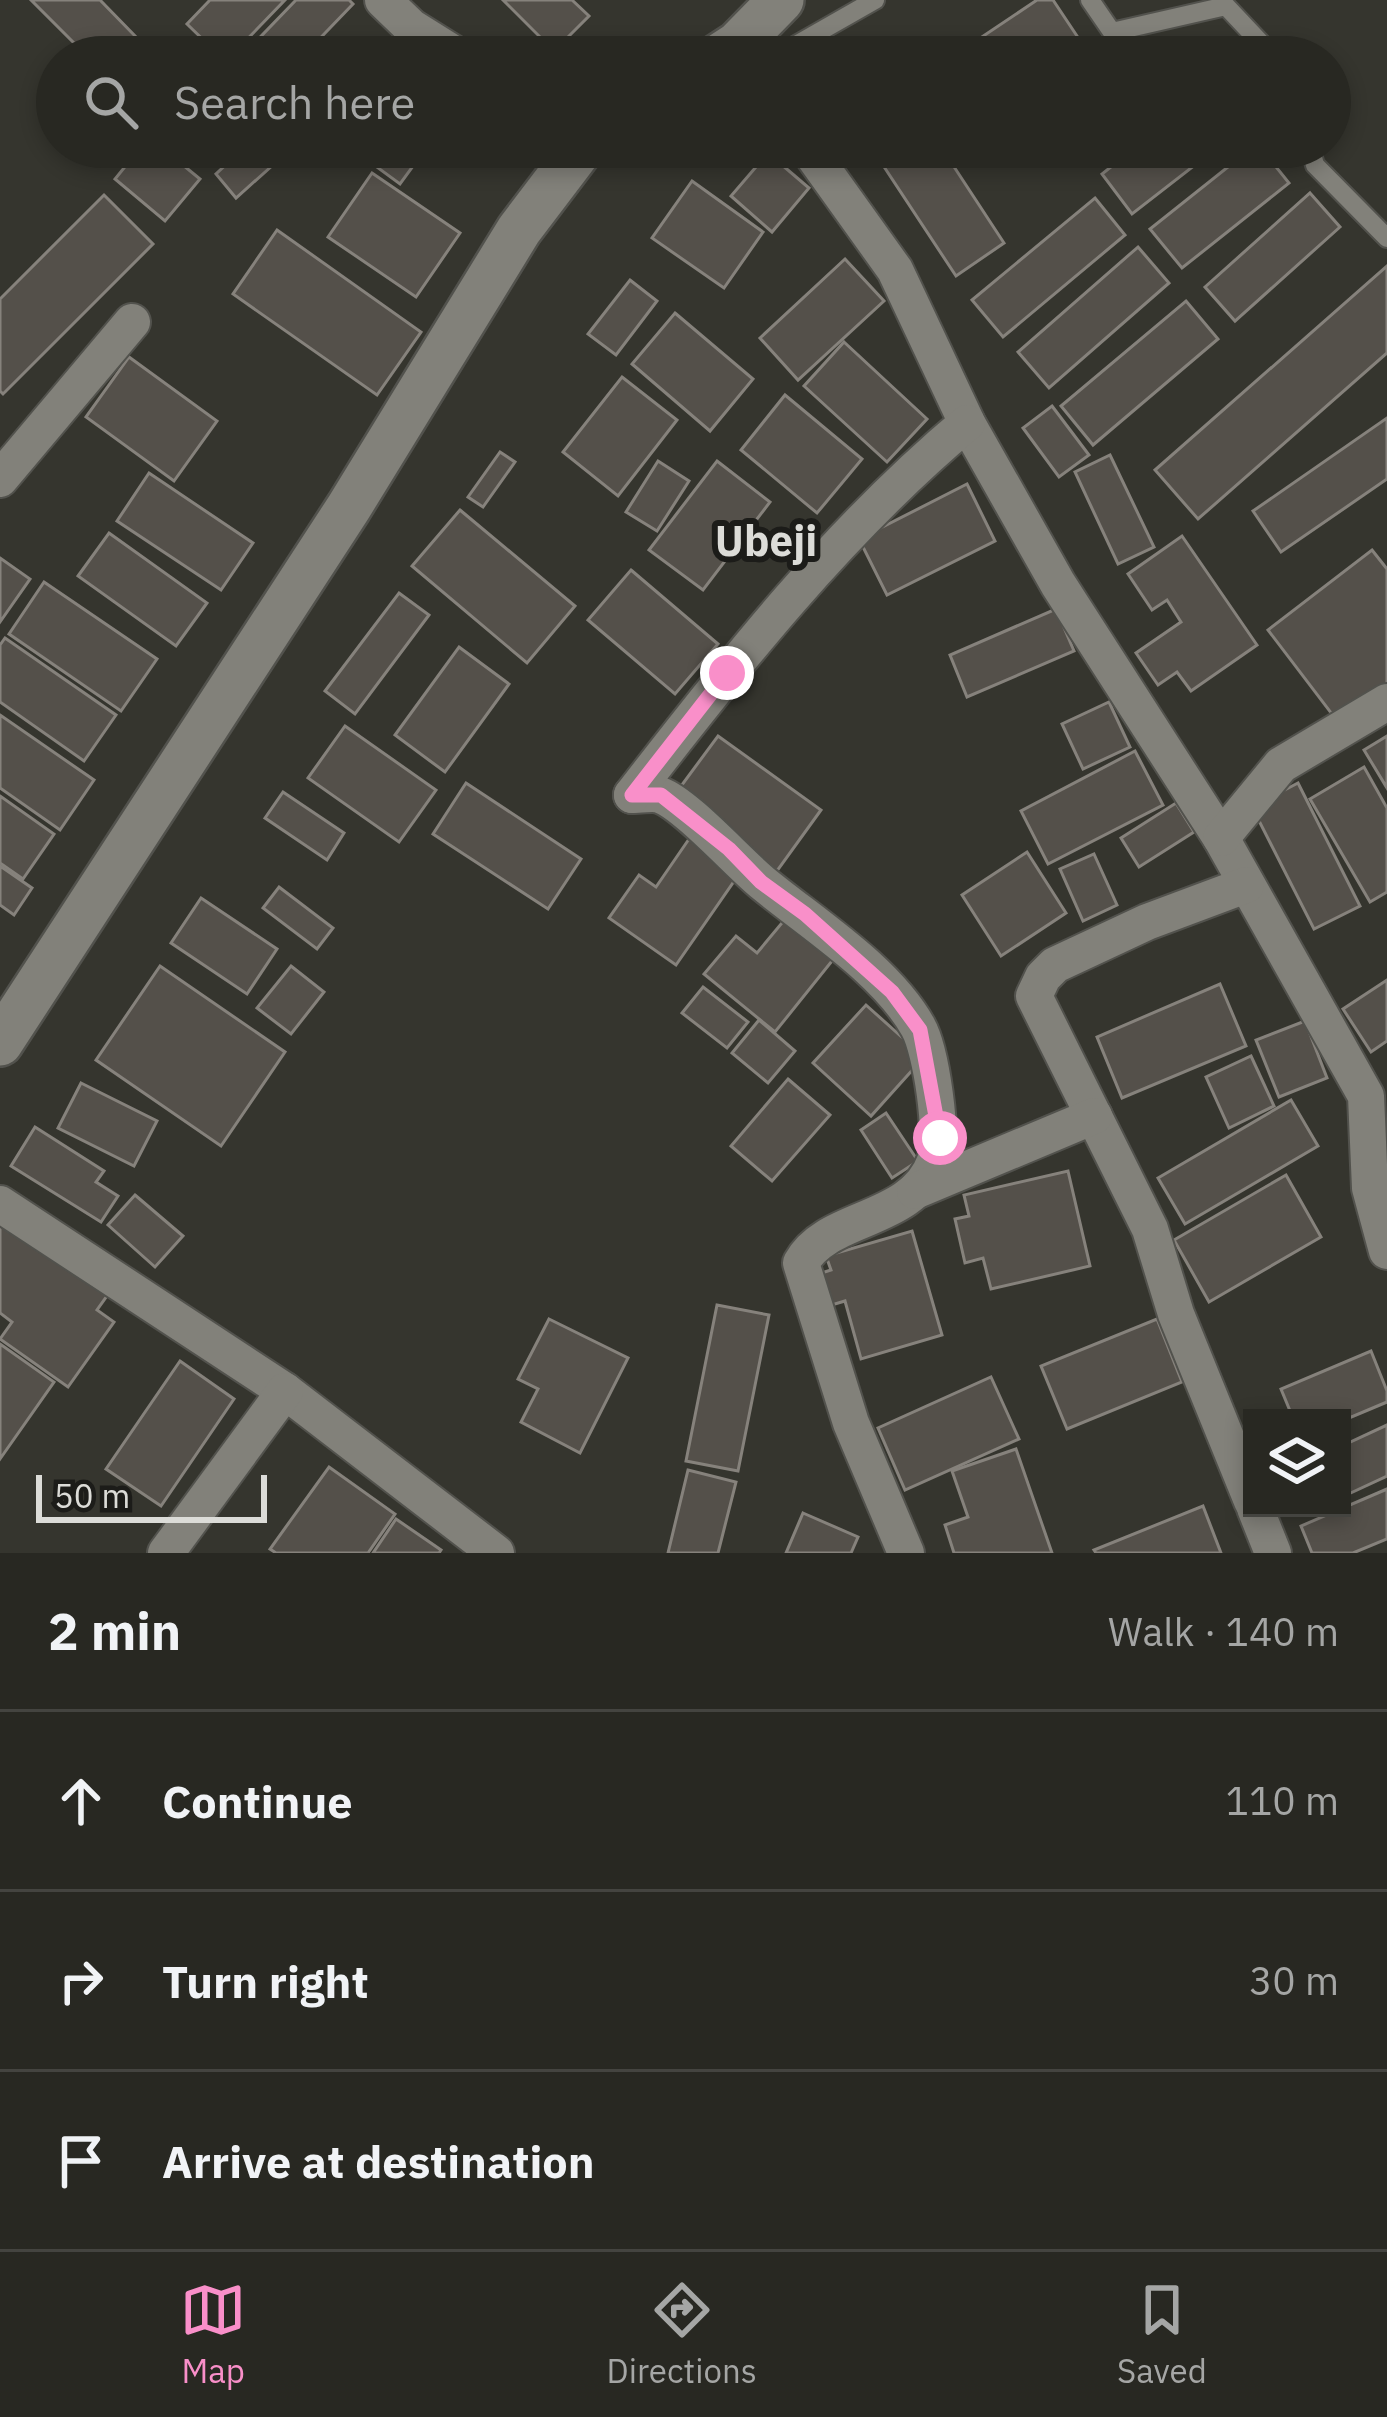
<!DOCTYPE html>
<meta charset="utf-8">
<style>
body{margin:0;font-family:"IBM Plex Sans",sans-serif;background:#34342f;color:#f1f3f6}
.controls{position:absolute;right:36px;bottom:36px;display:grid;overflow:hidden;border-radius:0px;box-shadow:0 6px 18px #0003}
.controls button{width:108px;height:108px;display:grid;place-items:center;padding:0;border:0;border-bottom:3px solid #444440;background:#282822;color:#f1f3f6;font:60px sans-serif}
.scale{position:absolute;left:36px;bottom:30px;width:231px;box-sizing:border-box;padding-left:12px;border:6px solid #dcdcd8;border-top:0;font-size:33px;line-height:42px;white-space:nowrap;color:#dcdcd8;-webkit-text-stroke:9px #1c1c19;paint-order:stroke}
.stop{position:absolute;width:36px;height:36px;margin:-27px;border:9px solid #f98fc9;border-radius:50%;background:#fff}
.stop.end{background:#f98fc9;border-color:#fff;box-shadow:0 3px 12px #0008}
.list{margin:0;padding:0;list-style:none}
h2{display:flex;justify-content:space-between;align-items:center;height:156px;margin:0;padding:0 48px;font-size:51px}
h2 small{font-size:39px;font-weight:400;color:#a5a6a5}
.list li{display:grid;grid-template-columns:78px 1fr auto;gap:36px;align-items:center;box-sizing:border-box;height:180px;padding:0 48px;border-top:3px solid #444440}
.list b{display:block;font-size:45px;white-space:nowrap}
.list em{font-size:39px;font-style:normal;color:#a5a6a5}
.icon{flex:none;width:66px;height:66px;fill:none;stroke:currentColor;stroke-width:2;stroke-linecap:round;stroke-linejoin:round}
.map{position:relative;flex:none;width:1387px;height:1553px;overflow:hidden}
.search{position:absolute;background:#282822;box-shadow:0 6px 18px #0003;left:36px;right:36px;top:36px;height:132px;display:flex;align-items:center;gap:30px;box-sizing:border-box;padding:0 42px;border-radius:66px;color:#a5a6a5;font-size:45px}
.sheet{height:696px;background:#282822}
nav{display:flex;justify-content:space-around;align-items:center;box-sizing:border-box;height:168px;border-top:3px solid #444440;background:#282822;font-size:33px;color:#a5a6a5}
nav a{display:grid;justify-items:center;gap:6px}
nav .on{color:#f98fc9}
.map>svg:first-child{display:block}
.building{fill:#54504a;stroke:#86827c;stroke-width:3}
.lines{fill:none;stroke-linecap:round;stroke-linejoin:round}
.service-casing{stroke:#52524d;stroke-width:22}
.minor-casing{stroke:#52524d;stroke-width:40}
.tertiary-casing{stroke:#52524d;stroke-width:50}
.service{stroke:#82817a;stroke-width:18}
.minor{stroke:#82817a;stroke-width:36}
.tertiary{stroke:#82817a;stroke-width:45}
.route{stroke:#f98fc9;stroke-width:15}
.labels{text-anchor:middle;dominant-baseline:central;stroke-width:12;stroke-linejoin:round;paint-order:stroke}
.quarter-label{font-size:42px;font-weight:bold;fill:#dcdcd8;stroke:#1c1c19}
</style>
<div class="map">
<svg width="1387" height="1553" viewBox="0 0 1387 1553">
<rect width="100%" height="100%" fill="#35352e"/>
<g class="building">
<path d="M31 0H100L137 38 118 57H88Z"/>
<path d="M210 0H285L230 57H221L187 24Z"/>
<path d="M296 0H349L353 4 302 57H241Z"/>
<path d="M503 0H572L589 16 554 51Z"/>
<path d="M1037 0H1053L1083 45 1064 57H952Z"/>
<path d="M141 147H161L200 179 165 221 115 179Z"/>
<path d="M245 147H293L236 198 216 174Z"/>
<path d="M358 147H427L400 184 355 151Z"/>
<path d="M871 147H941L1004 243 956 276Z"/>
<path d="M1120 147H1181L1195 165 1132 214 1102 174 1126 155Z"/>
<path d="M1253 147H1260L1289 183 1182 268 1150 229Z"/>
<path d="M768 153 809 188 772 232 731 196Z"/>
<path d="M372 173 460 233 416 297 328 237Z"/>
<path d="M692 181 763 232 724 288 652 238Z"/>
<path d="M1310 193 1340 227 1235 321 1205 287Z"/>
<path d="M104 195 153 244 3 394 0 391V299Z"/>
<path d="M1095 198 1125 235 1003 337 972 300Z"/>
<path d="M277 230 421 332 377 395 233 294Z"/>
<path d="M1138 247 1169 283 1049 388 1018 352Z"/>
<path d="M845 259 884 301 798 380 760 338Z"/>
<path d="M1387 266V353L1198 519 1155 470Z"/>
<path d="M630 280 657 301 616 355 588 334Z"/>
<path d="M1186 301 1218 339 1093 445 1061 406Z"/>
<path d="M675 313 753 379 710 431 632 364Z"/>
<path d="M844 342 927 419 887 462 804 386Z"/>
<path d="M129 357 217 421 174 481 86 417Z"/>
<path d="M622 377 677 420 618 496 563 452Z"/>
<path d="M785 395 862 459 817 513 741 450Z"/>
<path d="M1052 406 1089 455 1059 477 1023 428Z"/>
<path d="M1387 418V479L1281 552 1253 511Z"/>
<path d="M500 452 515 462 483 507 468 497Z"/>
<path d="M1110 455 1154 547 1118 564 1075 472Z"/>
<path d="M658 461 689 481 657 531 626 512Z"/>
<path d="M717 461 770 502 703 590 649 550Z"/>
<path d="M149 473 253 543 221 590 117 521Z"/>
<path d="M967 484 995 541 887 595 859 539Z"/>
<path d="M460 510 575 606 527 663 412 566Z"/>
<path d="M109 533 207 603 176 646 78 576Z"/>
<path d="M1182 536 1257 645 1191 691 1177 672 1158 685 1136 653 1181 622 1167 600 1152 610 1128 574Z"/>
<path d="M1372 550 1387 569V690L1341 726 1268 630Z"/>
<path d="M0 558 30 579 0 622Z"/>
<path d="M631 570 718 644 675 694 588 620Z"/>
<path d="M44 582 157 659 121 711 9 634Z"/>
<path d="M399 593 429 615 355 714 325 691Z"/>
<path d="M1056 609 1074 651 967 697 950 655Z"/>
<path d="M5 638 116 715 84 761 0 702V645Z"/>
<path d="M459 647 509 684 445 772 395 735Z"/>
<path d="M1109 702 1130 747 1083 769 1062 724Z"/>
<path d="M0 715 94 780 60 830 0 788Z"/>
<path d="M345 726 436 790 399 842 308 778Z"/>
<path d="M718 736 821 810 777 871 673 797Z"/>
<path d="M1387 736V788L1364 750Z"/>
<path d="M1135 751 1163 805 1048 864 1021 811Z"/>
<path d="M1364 767 1387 808V892L1370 902 1310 799Z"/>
<path d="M466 783 581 859 548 909 433 834Z"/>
<path d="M1298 783 1360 906 1314 929 1252 807Z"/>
<path d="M283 792 344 833 327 860 265 818Z"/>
<path d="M0 796 54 834 23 879 0 863Z"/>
<path d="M1176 803 1194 832 1139 867 1121 838Z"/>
<path d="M689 839 739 874 676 965 609 918 639 875 656 887Z"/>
<path d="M1027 852 1066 913 1001 956 962 895Z"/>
<path d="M1094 854 1117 905 1083 921 1060 869Z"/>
<path d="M0 866 32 888 14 915 0 905Z"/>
<path d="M279 887 333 928 317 949 263 908Z"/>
<path d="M201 898 277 949 247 994 171 943Z"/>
<path d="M791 912 840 951 775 1032 704 974 736 936 757 953Z"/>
<path d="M160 966 285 1052 221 1146 96 1060Z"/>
<path d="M291 966 324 992 291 1034 257 1008Z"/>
<path d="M1387 980V1041L1371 1052 1343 1009Z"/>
<path d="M1220 984 1246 1046 1122 1098 1097 1037Z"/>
<path d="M703 987 748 1022 727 1048 682 1013Z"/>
<path d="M866 1005 924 1057 871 1116 813 1063Z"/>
<path d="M759 1020 795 1051 768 1083 732 1053Z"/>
<path d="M1305 1021 1327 1078 1279 1097 1256 1040Z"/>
<path d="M1251 1056 1274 1106 1229 1128 1206 1077Z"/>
<path d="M788 1079 830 1115 772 1181 731 1146Z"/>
<path d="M81 1083 157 1121 134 1166 58 1128Z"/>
<path d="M1291 1100 1318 1146 1185 1224 1158 1178Z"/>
<path d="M886 1113 918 1161 892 1178 861 1130Z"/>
<path d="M35 1127 104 1171 96 1182 118 1196 101 1222 11 1166Z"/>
<path d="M1068 1171 1090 1266 991 1289 983 1258 965 1263 955 1219 969 1216 964 1195Z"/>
<path d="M1286 1175 1321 1237 1209 1302 1174 1240Z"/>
<path d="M135 1195 183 1236 155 1267 108 1225Z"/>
<path d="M0 1215 109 1293 97 1310 114 1322 68 1387 0 1339 12 1322 0 1313Z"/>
<path d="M912 1231 942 1335 861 1359 845 1301 825 1307 815 1275 831 1270 826 1256Z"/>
<path d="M717 1305 769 1315 738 1471 686 1461Z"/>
<path d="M549 1319 628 1358 580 1453 521 1422 538 1389 518 1379Z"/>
<path d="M1157 1319 1182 1382 1067 1429 1041 1366Z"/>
<path d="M0 1344 54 1382 0 1459Z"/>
<path d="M1371 1351 1387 1391V1402L1342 1421 1293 1418 1281 1389Z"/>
<path d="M180 1361 234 1399 161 1506 106 1469Z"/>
<path d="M991 1377 1019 1439 905 1490 878 1428Z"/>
<path d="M1387 1425V1476L1342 1497V1446Z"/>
<path d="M1016 1449 1052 1553H954L945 1525 968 1517 952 1471Z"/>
<path d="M329 1467 395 1514 368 1553H276L270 1549Z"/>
<path d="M688 1470 736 1482 718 1553H668Z"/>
<path d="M1387 1489V1539L1353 1553H1312L1301 1526Z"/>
<path d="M1203 1506 1221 1553H1096L1094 1550Z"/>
<path d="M803 1513 858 1537 851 1553H786Z"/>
<path d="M396 1519 441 1550 439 1553H373Z"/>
</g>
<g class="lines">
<g class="service-casing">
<g id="service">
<path d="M1090 0 1112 32 1226 6 1274 57"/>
<path d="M775 57 875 0"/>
<path d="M1310 147 1315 165 1387 238"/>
</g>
</g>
<g class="minor-casing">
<g id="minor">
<path d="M383 0 411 27 459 57"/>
<path d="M807 147 895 270 967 423 1058 584 1221 838 1366 1096 1370 1188 1387 1251"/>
<path d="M0 479 132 322"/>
<path d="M632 795C640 795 653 793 660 795 686 804 740 865 764 884 814 925 886 970 918 1027 931 1050 944 1137 935 1161 912 1224 828 1214 801 1263L851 1423 906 1553"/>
<path d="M632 795C734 663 839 530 967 423"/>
<path d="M1221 838 1281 765 1387 702"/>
<path d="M1246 885 1147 922 1055 965 1043 977 1034 996 1150 1229 1176 1314 1252 1501"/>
<path d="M915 1191 1094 1116"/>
<path d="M0 1204 285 1391 496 1553"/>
<path d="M1255 1508 1273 1553"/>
<path d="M166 1553 285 1391"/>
</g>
</g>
<g class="tertiary-casing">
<g id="tertiary">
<path d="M718 57 738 44 781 0"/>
<path d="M0 1043 349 507 519 230 582 147"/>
</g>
</g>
<use href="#service" class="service"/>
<use href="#minor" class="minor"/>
<use href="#tertiary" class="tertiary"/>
</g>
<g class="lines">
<path class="route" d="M727 673 632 795H661L729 849 761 882 805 914 892 992 920 1030 940 1138"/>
</g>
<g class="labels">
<g class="quarter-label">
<text x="766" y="540">Ubeji</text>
</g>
</g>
</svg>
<div class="controls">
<button><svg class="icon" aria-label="layers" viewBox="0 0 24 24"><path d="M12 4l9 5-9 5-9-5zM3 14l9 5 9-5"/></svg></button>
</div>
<div class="scale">50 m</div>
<div class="stop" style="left:940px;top:1138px"></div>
<div class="stop end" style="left:727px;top:673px"></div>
<div class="search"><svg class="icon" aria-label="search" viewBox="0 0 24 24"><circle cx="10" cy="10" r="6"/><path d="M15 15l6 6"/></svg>Search here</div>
</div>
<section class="sheet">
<h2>2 min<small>Walk · 140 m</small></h2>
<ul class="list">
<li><svg class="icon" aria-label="ahead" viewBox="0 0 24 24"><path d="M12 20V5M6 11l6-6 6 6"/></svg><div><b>Continue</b></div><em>110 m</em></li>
<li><svg class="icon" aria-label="right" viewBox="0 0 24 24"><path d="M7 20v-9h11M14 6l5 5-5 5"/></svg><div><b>Turn right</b></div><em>30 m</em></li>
<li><svg class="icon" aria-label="arrive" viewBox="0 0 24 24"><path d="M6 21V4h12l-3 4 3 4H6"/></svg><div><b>Arrive at destination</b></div></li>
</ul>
</section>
<nav>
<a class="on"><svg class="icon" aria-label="map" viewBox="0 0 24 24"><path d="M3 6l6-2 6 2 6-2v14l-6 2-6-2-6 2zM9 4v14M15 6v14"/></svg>Map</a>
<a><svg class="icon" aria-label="directions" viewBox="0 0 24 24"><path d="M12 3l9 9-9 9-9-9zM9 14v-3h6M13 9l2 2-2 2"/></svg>Directions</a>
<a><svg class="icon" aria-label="saved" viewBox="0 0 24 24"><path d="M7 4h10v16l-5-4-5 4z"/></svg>Saved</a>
</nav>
